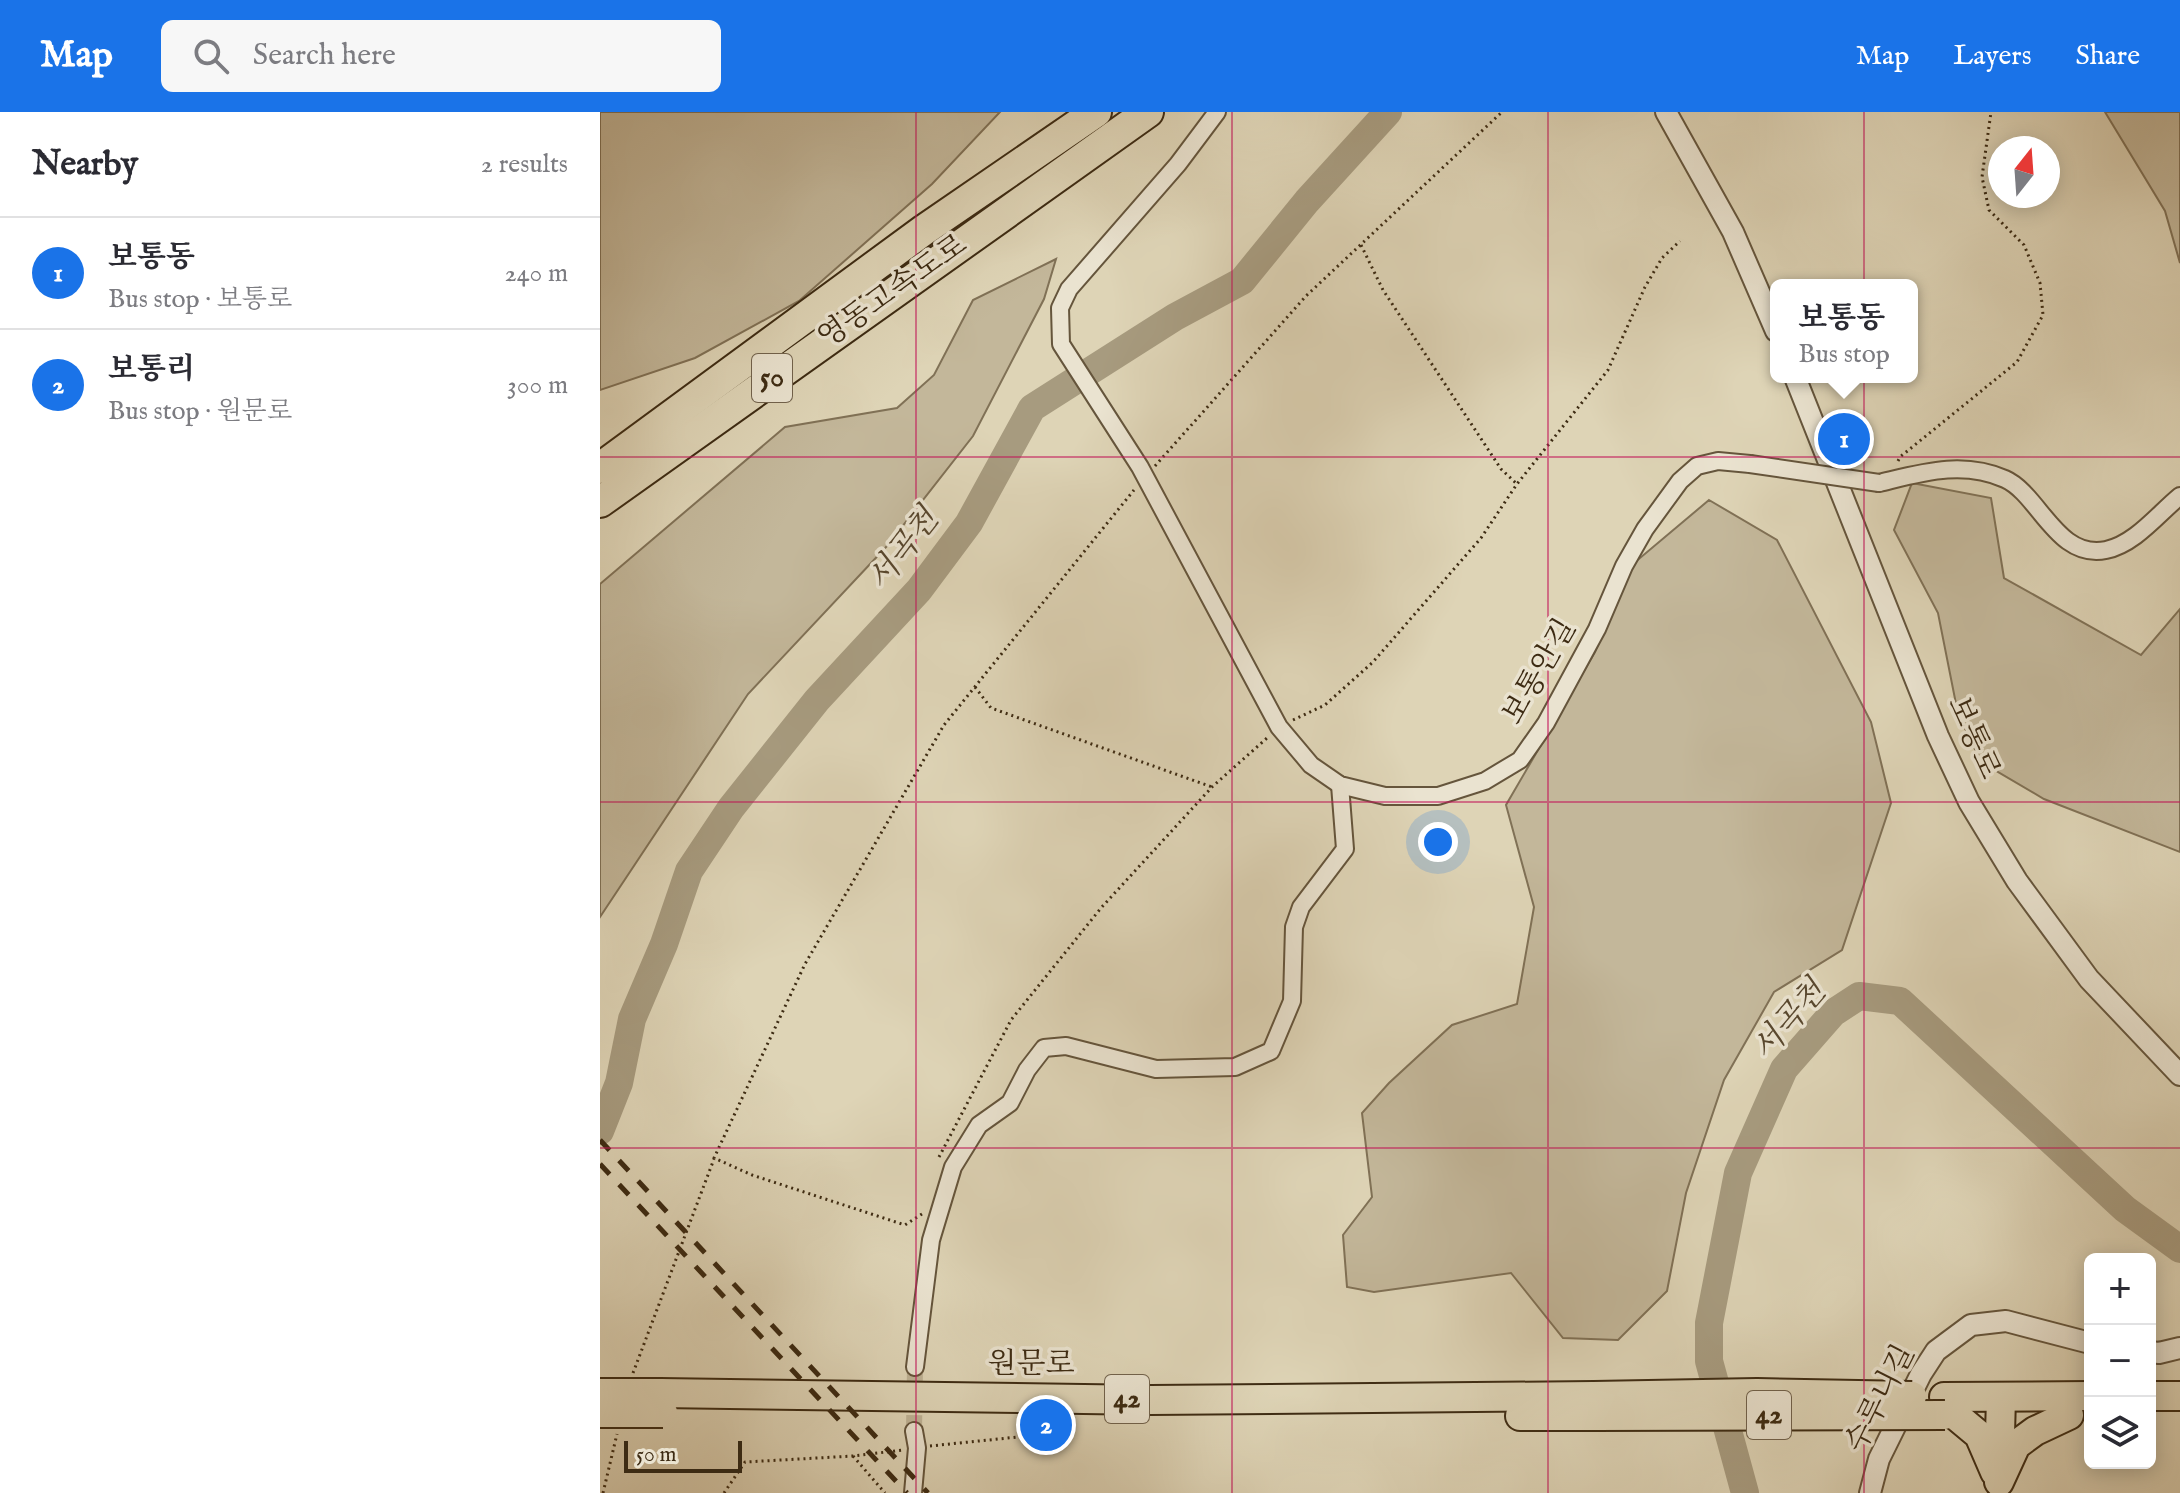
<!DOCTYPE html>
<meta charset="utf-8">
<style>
body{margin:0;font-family:"IM FELL English","Noto Serif KR",serif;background:#f7f7f7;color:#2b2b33}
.controls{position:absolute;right:24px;bottom:24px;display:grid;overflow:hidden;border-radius:12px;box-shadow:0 4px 20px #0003}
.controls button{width:72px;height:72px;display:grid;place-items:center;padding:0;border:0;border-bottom:2px solid #e1e1e2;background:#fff;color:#2b2b33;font:40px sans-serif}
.compass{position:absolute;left:1388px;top:24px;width:72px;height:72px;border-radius:50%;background:#fff;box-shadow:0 4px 20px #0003;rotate:17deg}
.scale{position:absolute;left:24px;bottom:20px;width:118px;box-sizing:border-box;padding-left:8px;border:4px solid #3d2b13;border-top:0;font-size:22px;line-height:28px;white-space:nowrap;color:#3d2b13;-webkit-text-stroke:6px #eae3d0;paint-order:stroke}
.you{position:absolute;left:838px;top:730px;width:28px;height:28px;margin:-20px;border:6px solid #fff;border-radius:50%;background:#1a73e8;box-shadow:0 0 0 12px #1a73e833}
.badge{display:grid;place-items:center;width:52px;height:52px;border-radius:50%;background:#1a73e8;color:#fff;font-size:26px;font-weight:700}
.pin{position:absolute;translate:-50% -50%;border:4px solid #fff;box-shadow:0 2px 8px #0006}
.popup{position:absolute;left:1170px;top:167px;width:148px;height:104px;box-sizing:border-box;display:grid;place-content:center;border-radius:12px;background:#fff;filter:drop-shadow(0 2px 6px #0005);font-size:26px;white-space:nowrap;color:#7c7c81}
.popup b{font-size:30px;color:#2b2b33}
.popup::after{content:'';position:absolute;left:50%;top:100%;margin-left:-16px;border:16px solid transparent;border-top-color:#fff}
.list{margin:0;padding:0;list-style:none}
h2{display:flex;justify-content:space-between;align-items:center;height:104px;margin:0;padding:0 32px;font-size:34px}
h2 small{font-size:26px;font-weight:400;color:#7c7c81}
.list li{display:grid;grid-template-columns:52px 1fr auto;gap:24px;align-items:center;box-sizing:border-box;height:112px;padding:0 32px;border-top:2px solid #e1e1e2}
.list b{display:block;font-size:30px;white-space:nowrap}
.list p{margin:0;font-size:26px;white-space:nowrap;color:#7c7c81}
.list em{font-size:26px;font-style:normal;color:#7c7c81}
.icon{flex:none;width:44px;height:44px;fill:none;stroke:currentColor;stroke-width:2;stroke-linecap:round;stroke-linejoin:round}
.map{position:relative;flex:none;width:1580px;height:1381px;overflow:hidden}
header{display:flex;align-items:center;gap:48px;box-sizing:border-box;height:112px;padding:0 40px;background:#1a73e8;color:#fff}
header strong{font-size:38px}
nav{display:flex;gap:44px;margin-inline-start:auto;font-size:28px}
.search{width:560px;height:72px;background:#f7f7f7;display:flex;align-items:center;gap:20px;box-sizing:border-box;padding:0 28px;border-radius:12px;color:#7c7c81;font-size:30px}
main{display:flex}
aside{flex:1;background:#fff}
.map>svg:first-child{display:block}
.green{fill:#c3b79a;stroke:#807156;stroke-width:2}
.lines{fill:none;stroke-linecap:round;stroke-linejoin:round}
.river{stroke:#a79b7f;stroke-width:28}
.minor-tunnel{stroke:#beb295;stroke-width:16;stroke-dasharray:16 8;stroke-linecap:butt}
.minor-casing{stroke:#65553c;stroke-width:20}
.tertiary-casing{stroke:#65553c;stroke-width:24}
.trunk-casing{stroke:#3d2b13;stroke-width:32}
.motorway-casing{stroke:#3d2b13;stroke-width:34}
.path{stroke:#3d2b13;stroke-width:3;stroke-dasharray:2 4;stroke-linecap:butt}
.minor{stroke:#eae3d0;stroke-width:16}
.tertiary{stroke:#eae3d0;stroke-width:20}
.trunk{stroke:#ded4b6;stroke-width:28}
.motorway{stroke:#ded4b6;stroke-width:30}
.rail{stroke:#3d2b13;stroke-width:5;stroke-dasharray:14 14;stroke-linecap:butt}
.minor-bridge-casing{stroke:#65553c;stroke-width:20;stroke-linecap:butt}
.trunk-bridge-casing{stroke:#3d2b13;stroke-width:32;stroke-linecap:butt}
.minor-bridge{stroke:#eae3d0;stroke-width:16}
.trunk-bridge{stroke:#ded4b6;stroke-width:28}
.grid{fill:none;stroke:#c2185b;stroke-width:2;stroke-opacity:0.55}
.labels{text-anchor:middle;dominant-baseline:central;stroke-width:7;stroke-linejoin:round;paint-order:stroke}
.shield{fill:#eae3d0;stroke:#71624c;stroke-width:2}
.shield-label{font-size:28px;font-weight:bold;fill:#3d2b13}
.street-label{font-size:30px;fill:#3d2b13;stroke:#eae3d0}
.water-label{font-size:32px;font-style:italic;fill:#58472e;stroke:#eae3d0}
</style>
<header>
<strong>Map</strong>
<div class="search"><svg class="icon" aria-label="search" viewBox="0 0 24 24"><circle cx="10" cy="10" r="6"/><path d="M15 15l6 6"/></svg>Search here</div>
<nav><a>Map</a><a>Layers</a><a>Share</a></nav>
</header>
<main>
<aside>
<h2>Nearby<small>2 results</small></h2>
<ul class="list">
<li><span class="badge">1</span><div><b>보통동</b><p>Bus stop · 보통로</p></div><em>240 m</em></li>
<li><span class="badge">2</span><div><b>보통리</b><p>Bus stop · 원문로</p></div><em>300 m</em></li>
</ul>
</aside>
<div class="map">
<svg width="1580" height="1381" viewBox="0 0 1580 1381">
<rect width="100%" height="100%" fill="#ded4b6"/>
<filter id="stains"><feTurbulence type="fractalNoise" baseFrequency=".0025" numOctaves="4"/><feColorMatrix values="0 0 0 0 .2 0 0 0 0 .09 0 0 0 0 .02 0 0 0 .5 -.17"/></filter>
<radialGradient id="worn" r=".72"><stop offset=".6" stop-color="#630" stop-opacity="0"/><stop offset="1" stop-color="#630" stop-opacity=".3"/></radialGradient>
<g class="green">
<path d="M0 0H400L332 72 199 189 95 246 0 278Z"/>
<path d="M1505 0H1580V151L1565 99Z"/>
<path d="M456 147 444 187 373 324 287 434 148 582 0 805V472L185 315 297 296 334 263 373 188Z"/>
<path d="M1312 371 1391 386 1404 466 1541 543 1580 497V740L1444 687 1381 650 1358 602 1338 501 1294 418Z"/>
<path d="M1109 388 1177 428 1271 610 1291 691 1242 838 1174 880 1124 968 1086 1081 1067 1179 1018 1228 963 1226 911 1161 774 1180 747 1175 743 1123 772 1085 762 1001 789 971 852 913 917 892 934 795 906 693 995 540 1034 451Z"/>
</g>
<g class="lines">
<g class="river">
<path d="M0 1019 19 971 32 907 64 832 89 759 131 696 217 588 319 478 369 411 432 296 575 205 642 169 707 89 788 0"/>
<path d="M1145 1381 1109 1249V1211L1138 1061 1184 957 1233 901 1259 884 1300 889 1525 1097 1580 1137"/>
</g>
<path class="minor-tunnel" d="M314 1319 315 1255"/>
<g class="minor-casing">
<g id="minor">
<path d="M617 0 578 52 469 177 460 196 461 232 540 355 679 615 711 653 740 673 785 684H838L885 669 920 648 946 611 997 517 1024 454 1045 417 1080 369 1097 354 1118 349 1150 352"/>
<path d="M1279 371C1321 361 1362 348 1405 367 1439 382 1457 448 1506 438 1535 432 1558 402 1580 384"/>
<path d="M315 1255 331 1128 353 1055 379 1013 410 991 427 958 444 936 466 934 556 957 635 955 671 939 692 889 694 815 701 795 745 737 740 673"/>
<path d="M313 1381 317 1336 314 1319"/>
</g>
</g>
<g class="tertiary-casing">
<g id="tertiary">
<path d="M1066 0 1133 120 1176 219"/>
<path d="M1195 265 1338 624 1369 690 1417 769 1489 867 1580 963"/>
<path d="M1550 1240 1559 1241 1580 1236"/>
<path d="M1270 1381 1279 1347 1321 1262 1336 1239 1371 1213 1406 1209 1490 1231"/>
</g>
</g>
<g class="trunk-casing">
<g id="trunk">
<path d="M60 1281 551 1288 994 1284"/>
<path d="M1550 1284H1580"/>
<path d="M1344 1285 1490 1284"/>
<path d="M1355 1303 1379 1323 1395 1360"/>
<path d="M920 1304H993"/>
<path d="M1399 1360 1401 1285"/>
<path d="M1399 1370 1416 1333 1435 1319 1469 1303"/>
</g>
</g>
<g class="motorway-casing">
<g id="motorway">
<path d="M0 356 324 118 496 0"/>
<path d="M0 390 548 0"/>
</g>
</g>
<g class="path">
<path d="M761 133 783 178 901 357 917 372"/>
<path d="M1298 349 1300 345 1417 250 1443 203 1440 171 1424 133 1389 98 1382 65 1391 0"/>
<path d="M555 354 706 184 902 0"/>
<path d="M375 575 391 596 612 675"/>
<path d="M693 608 725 593 773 550 881 426 917 372 1008 258 1045 175 1062 146 1080 129"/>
<path d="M339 1045 411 908 501 796 612 675 667 626"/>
<path d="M322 1102 305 1113 152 1063 114 1046 205 852 344 613 534 378"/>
<path d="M33 1261 114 1047"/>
<path d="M330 1334 418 1325 451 1309"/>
<path d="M253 1344 285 1381"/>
<path d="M3 1381 17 1322"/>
<path d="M124 1381 145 1350 253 1344 303 1338"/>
</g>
<use href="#minor" class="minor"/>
<use href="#tertiary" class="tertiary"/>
<use href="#trunk" class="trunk"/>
<use href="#motorway" class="motorway"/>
<g class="rail">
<path d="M0 1028 328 1381"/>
<path d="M0 1052 307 1381"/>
</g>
<g class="minor-bridge-casing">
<path id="minor-bridge" d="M1150 352 1279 371"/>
</g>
<g class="trunk-bridge-casing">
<g id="trunk-bridge">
<path d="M0 1281H60"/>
<path d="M994 1284 1157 1281 1312 1284"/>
<path d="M0 1301H63"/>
<path d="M993 1304 1345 1303"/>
</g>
</g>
<use href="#minor-bridge" class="minor-bridge"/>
<use href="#trunk-bridge" class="trunk-bridge"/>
</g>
<path class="grid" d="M316 0V1381M632 0V1381M948 0V1381M1264 0V1381M0 345H1580M0 690H1580M0 1036H1580"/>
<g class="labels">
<g class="shield">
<rect x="152" y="242" width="40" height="48" rx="6"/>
<rect x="505" y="1263" width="44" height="48" rx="6"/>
<rect x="1147" y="1279" width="44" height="48" rx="6"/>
</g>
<g class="shield-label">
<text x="172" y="266">50</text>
<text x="527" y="1287">42</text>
<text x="1169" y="1303">42</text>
</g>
<g class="street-label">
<text transform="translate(293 180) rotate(-35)">영동고속도로</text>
<text transform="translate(940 560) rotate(-60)">보통안길</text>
<text transform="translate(1373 626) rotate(66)">보통로</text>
<text x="431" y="1253">원문로</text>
<text transform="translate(1281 1287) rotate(-63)">수루니길</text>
</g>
<g class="water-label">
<text transform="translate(304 438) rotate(-52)">서곡천</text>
<text transform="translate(1190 909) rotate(-49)">서곡천</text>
</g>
</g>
<rect width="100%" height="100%" filter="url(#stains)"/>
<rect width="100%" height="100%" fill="url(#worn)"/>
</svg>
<div class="controls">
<button>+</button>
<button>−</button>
<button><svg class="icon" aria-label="layers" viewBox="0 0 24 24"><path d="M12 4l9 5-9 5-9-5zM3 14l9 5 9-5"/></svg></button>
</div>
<svg class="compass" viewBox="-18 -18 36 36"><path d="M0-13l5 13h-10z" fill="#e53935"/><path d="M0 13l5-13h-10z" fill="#7c7c81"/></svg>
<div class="scale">50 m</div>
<div class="you"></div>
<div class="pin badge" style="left:1244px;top:327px">1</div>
<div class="popup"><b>보통동</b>Bus stop</div>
<div class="pin badge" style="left:446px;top:1313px">2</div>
</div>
</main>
